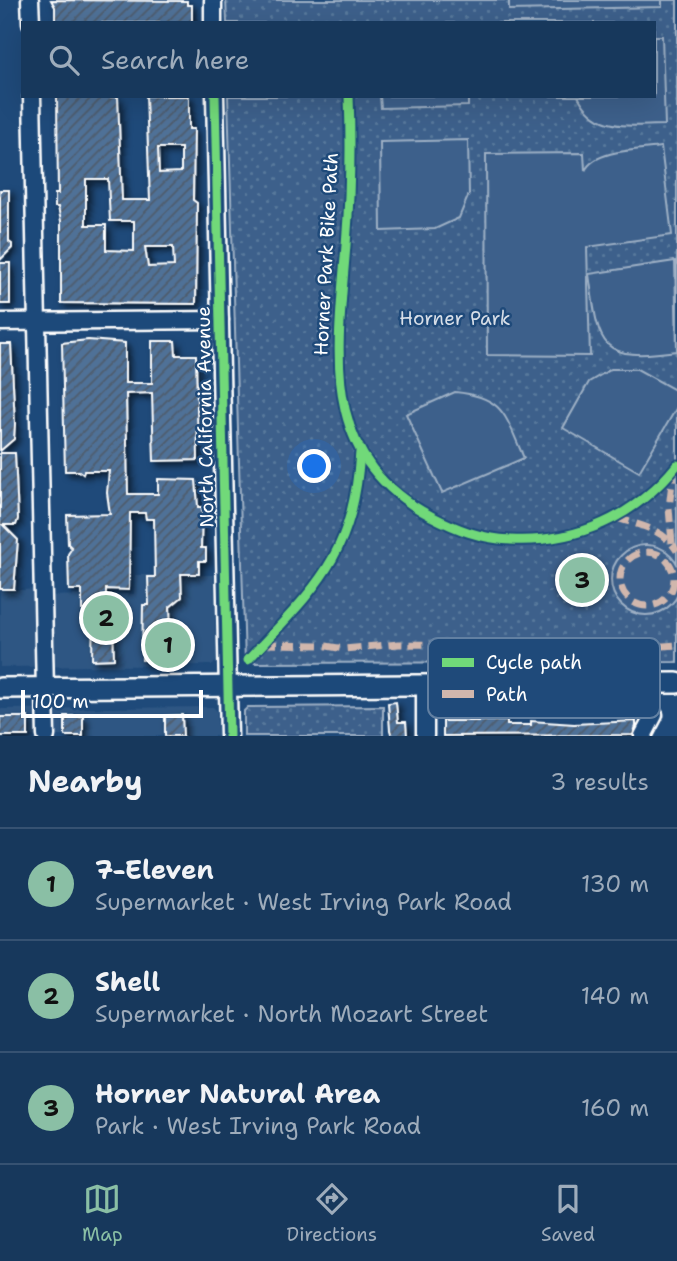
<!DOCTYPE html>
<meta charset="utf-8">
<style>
body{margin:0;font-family:"Shantell Sans",sans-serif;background:#203f62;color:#f1f3f6}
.scale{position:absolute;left:21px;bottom:18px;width:182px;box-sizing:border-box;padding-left:7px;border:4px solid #fff;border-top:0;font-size:19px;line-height:24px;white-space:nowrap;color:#fff;-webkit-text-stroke:5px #1f4a7a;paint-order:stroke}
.you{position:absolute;left:315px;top:467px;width:24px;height:24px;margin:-18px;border:5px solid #fff;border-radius:50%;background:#1a73e8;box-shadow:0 0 0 10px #1a73e833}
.badge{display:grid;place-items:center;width:46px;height:46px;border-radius:50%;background:#8abfa5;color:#111;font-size:23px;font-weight:700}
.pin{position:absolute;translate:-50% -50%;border:4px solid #fff;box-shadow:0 2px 7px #0006}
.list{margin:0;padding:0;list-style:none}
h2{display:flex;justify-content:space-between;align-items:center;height:91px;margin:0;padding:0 28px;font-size:30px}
h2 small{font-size:23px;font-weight:400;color:#9eacbb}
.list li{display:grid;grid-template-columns:46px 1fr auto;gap:21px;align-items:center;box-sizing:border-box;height:112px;padding:0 28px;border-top:2px solid #365272}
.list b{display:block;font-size:26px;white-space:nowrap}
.list p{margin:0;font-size:23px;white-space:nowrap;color:#9eacbb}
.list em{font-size:23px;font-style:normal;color:#9eacbb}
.icon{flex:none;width:38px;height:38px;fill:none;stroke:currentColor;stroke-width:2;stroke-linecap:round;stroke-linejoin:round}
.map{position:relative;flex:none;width:677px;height:736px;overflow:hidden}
.search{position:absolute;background:#17385c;box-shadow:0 7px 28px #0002;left:21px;right:21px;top:21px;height:77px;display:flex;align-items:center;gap:18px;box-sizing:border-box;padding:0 24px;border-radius:0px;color:#9eacbb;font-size:26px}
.sheet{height:427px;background:#17385c}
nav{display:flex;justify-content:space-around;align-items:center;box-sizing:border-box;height:98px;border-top:2px solid #365272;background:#17385c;font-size:19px;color:#9eacbb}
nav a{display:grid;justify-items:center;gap:4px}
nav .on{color:#8abfa5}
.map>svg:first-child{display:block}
.built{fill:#2e5683}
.park{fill:url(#park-dots);stroke:#9eb0c5;stroke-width:2}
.garden{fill:#3c618b;stroke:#9eb0c5;stroke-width:2}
.building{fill:url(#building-hatch);stroke:#fff;stroke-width:2;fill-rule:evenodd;filter:url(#shadow)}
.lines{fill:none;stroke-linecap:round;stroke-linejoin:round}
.minor-casing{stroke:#fff;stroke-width:21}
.major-casing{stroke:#fff;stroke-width:24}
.minor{stroke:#1f4a7a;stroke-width:16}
.major{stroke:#1f4a7a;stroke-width:19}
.quiet{stroke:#d1b7ad;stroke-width:7;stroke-dasharray:14 7;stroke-linecap:butt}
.cycleway-casing{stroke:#1f4a7a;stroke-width:13}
.cycleway{stroke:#71d979;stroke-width:9}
.labels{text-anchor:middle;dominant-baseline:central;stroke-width:5;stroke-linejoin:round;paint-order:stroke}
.street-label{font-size:19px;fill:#fff;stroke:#1f4a7a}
.park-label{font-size:19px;fill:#d8dfe8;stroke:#1f4a7a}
.key{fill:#1f4a7a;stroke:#6280a2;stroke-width:2}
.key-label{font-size:19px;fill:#fff}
</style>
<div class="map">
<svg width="677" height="736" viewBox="0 0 677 736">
<defs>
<pattern id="park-dots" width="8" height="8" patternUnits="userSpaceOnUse" patternTransform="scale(1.75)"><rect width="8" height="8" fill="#3c618b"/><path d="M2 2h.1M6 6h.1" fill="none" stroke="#59799c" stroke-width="1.8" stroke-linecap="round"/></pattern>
<pattern id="building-hatch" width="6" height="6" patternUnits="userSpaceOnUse" patternTransform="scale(1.75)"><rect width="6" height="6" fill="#507197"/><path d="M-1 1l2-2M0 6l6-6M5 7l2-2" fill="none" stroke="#4e5b6a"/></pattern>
<filter id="shadow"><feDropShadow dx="4" dy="4" stdDeviation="3.5" flood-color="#0009"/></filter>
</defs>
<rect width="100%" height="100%" fill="#1f4a7a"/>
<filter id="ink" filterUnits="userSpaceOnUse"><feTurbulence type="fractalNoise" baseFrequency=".0143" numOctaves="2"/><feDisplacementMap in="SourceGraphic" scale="14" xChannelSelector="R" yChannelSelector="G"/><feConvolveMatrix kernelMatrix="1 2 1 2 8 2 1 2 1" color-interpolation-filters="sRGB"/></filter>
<g filter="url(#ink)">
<g class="built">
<path d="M135 575H214L216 661 213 665 0 667V591L43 589 44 596 134 594Z"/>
<path d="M213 707 217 711 218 736H0V709Z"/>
</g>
<g class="park">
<path d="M226 0H677V662L245 663 228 96H654V23H227Z"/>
<path d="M383 706V736H244V711L248 707Z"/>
</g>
<g class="garden">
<path d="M509 0H662V7L509 10Z"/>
<path d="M654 36H662L665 125C628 125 597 133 578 96H654Z"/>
<path d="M380 96H468V106L381 108Z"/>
<path d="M468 140 469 194 459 218 435 229 381 231 380 142Z"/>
<path d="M661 147 672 235 587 247 590 356 487 355 486 154 584 153 585 171C595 149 640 150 661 147Z"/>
<path d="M675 261 677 351C598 362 599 346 589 274Z"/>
<path d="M611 369H637L677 391V407L639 472 563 428 589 382Z"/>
<path d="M455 392C505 397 505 416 524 458L442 493 406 414Z"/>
<circle cx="646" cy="580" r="35"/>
</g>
<g class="building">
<path d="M51 0 187 1V5H192V23H55V7Z"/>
<path d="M146 96H188L189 99V129H194L193 200 197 203 196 304 61 303V221L58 207H55V194H58L57 97H118L122 200H150ZM158 148H181V172L159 173ZM86 179H108L110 221H134V251L106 250V225H86ZM145 247H173L174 266 148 267Z"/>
<path d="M0 190H9V242L12 244V248L0 260Z"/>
<rect x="0" y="263" width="10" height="41"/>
<path d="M88 340 125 343V383H152V341H175L176 355H196L198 460 154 461 152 393 126 394 128 494H158V479L196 480 198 507H202L201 548H206V561H199V574H181L182 597 170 607 172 659 142 660 143 605H149L148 577H155L154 519H146L145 513H130L129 590 106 589V609H118V625H113L114 659 92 660 93 610H82V590H69L68 554 72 548 68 544 67 515 110 514 107 493 109 471H84L83 474 79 471H65L62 343Z"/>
<path d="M0 344H11L15 424 14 439 0 451Z"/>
<path d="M0 453H15L18 519 16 525H3L18 540 14 589H0Z"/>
<path d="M396 702 398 722H406L407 736H392L390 730 388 703Z"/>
<path d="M182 715 183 736H165V716Z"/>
<rect x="65" y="716" width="18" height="20"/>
<rect x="0" y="717" width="28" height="19"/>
<path d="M443 721H507V725H531V721L574 724 636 721V726L633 735 443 736Z"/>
</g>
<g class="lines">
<g class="minor-casing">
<g id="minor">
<path d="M30 0 31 23"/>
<path d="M213 0V23"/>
<path d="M32 96 46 736"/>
<path d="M215 96 229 736"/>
<path d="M0 322 220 320"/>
<path d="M425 736V685"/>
<path d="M643 736 654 715"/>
</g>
</g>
<g class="major-casing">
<path id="major" d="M0 688 677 683"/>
</g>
<use href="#minor" class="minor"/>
<use href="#major" class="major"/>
<g class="quiet">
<path d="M616 518C639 525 664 529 677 551"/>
<path d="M672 543 669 508 673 474"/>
<circle cx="647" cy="579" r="27"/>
<path d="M263 644 321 645 344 649 399 644 538 646 568 643 598 651 677 645"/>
</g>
<g class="cycleway-casing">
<g id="cycleway">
<path d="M215 96 229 736"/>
<path d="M349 96C351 145 350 196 346 245 338 351 317 456 431 516 456 529 481 539 511 540 577 543 635 517 677 465"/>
<path d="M248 660C316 586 353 558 360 452"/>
</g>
</g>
<use href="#cycleway" class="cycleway"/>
</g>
</g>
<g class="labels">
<g class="street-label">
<text transform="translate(326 254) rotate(-87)">Horner Park Bike Path</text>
<text transform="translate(205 417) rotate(-91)">North California Avenue</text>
</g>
<g class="park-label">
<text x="455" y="318">Horner Park</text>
</g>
</g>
<rect x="428" y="638" width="232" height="80" rx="10" class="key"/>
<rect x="442" y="658" width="32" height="9" fill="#71d979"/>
<rect x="442" y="690" width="32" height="8" fill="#d1b7ad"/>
<g class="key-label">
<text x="486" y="669">Cycle path</text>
<text x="486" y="701">Path</text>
</g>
</svg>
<div class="scale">100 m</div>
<div class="you"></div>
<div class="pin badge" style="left:168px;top:645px">1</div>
<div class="pin badge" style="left:106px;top:618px">2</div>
<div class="pin badge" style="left:582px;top:580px">3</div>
<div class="search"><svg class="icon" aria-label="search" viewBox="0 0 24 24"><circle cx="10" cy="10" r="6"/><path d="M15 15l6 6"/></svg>Search here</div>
</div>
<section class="sheet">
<h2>Nearby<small>3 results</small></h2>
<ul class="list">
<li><span class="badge">1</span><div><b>7-Eleven</b><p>Supermarket · West Irving Park Road</p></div><em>130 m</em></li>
<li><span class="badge">2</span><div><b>Shell</b><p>Supermarket · North Mozart Street</p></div><em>140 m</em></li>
<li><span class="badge">3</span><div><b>Horner Natural Area</b><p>Park · West Irving Park Road</p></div><em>160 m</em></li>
</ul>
</section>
<nav>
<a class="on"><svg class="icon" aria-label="map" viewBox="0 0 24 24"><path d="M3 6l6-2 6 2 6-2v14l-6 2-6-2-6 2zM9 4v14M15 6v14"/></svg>Map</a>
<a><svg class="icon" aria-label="directions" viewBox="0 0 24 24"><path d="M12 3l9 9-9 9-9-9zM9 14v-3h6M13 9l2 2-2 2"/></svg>Directions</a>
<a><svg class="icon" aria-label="saved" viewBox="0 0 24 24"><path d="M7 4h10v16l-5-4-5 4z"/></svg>Saved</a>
</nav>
